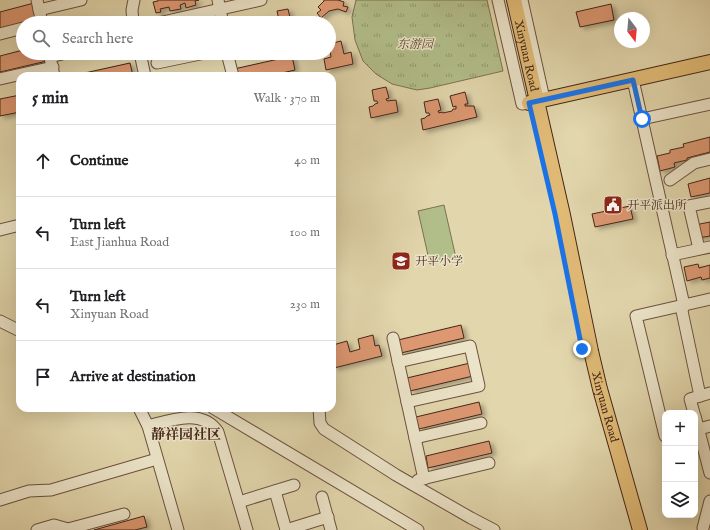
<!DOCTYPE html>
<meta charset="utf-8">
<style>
body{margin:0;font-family:"IM FELL English","Noto Serif SC",serif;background:#f2f2f2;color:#202124}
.controls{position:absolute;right:12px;bottom:12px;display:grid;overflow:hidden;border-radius:8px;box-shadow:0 4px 16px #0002}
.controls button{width:36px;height:36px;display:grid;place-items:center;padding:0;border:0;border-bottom:1px solid #e0e0e0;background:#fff;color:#202124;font:20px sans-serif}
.compass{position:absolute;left:614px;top:12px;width:36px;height:36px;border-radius:50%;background:#fff;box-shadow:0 4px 16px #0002;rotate:164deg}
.stop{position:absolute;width:12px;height:12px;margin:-9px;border:3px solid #1a73e8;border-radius:50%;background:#fff}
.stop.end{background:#1a73e8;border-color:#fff;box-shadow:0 1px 4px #0008}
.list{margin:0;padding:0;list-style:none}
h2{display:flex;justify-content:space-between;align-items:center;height:52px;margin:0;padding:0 16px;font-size:17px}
h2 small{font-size:13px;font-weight:400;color:#757577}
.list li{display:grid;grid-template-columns:26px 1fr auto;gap:12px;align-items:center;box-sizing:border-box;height:72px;padding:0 16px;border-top:1px solid #e0e0e0}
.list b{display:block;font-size:15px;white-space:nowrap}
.list p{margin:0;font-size:13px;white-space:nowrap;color:#757577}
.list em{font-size:13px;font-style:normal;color:#757577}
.icon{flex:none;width:22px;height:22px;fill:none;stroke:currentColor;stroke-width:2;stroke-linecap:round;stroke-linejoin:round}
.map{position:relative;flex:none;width:710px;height:530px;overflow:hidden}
.search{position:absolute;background:#fff;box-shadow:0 4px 16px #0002;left:16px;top:16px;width:320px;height:44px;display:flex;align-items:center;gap:10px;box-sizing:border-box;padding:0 14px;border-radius:22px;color:#757577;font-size:15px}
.panel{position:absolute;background:#fff;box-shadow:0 4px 16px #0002;left:16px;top:72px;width:320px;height:340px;border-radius:12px}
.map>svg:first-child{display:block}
.green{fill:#b2be8a;stroke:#7c7252}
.park{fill:url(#park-tufts);stroke:#7c7252}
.building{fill:#dd9872;stroke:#452519;filter:url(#shadow)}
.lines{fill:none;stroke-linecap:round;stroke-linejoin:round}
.minor-casing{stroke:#6c513e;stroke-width:13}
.major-casing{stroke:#452519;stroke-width:16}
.minor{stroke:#ece4c9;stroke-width:11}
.major{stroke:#e1bb76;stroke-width:14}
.route{stroke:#1a73e8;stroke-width:5}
.labels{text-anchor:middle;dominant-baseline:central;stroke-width:3;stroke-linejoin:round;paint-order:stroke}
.park-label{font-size:12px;font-style:italic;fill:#5b4430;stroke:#ece4c9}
.street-label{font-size:12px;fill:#452519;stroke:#ece4c9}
.poi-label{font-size:12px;fill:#452519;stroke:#ece4c9;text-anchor:start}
.quarter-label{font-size:14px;font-weight:bold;fill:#452519;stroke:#ece4c9}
</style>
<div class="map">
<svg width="710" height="530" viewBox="0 0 710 530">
<defs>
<pattern id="park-tufts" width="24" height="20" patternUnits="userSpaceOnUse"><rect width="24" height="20" fill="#b2be8a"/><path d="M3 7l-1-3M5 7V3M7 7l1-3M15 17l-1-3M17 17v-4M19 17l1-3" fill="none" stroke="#939a70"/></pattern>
<filter id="shadow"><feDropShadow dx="4" dy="2.5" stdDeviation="2" flood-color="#0004"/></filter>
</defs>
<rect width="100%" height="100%" fill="#e2d6ac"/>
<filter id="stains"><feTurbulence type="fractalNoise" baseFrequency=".005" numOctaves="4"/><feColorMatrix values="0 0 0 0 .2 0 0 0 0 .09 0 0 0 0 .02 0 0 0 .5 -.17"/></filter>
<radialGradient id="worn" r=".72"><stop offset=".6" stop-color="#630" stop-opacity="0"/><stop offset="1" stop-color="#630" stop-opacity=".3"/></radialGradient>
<path class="green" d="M444 205 456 258 430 264 418 211Z"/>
<path class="park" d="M356 0H487L503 71 430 88 417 90 392 84 376 74 363 61 355 40 352 17Z"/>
<g class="building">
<path d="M158 0H199L195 1 196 5 186 8 185 3 180 5 181 9 170 11 169 7 160 9 161 12 156 13 153 2 158 1Z"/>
<path d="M324 0H338L344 2 343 6 348 7 346 12 338 9 329 11 321 18 317 13 321 10 318 7 324 1Z"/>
<path d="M34 3 38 19 0 28V12Z"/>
<path d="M611 4 614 20 580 27 576 12Z"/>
<path d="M288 9 291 22 288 23H246L275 17 276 21 279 20 277 11Z"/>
<path d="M120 18 121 23H96Z"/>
<path d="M341 41 344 54 351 52 353 64 326 70 324 59 331 57 329 44Z"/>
<path d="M23 50V53H45L47 61 0 72V56Z"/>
<path d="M292 56 295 70 269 76H236L234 69Z"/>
<path d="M130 63 133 76H71Z"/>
<path d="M386 87 389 98 386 99 387 101 396 100 398 112 371 118 369 107 373 106 375 104 378 103 377 101H374L372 90Z"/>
<path d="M465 92 468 104H465V106H474L477 117 423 130 421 119 425 118 427 116 430 115 429 113H426L424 102 438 99 441 110 438 111 439 113 442 112 443 113 452 111 453 109H456V106L453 107 450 96Z"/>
<path d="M20 95V112L0 116V99Z"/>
<path d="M710 137V152L687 158V160L674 163 675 167 660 171 657 156 670 153V150L684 147 683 144Z"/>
<path d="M710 178V193L691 197 688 184Z"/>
<path d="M630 206 633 219 595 227 592 214Z"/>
<path d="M710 222V236L698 238 695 225Z"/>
<path d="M698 264 699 268 710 265V278L702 280 701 277 687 281 684 267Z"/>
<path d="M461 325 464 338 401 353 398 340Z"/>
<path d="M373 335 375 346 379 345 382 356 334 368 332 356H335L333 345 347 341 350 352 360 349 358 339Z"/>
<path d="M470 363 473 376 410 391 407 378Z"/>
<path d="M479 402 482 414 419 429 416 417Z"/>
<path d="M489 441 492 453 428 468 426 456Z"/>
<path d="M144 516 147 527 135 530H94Z"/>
</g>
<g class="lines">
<g class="minor-casing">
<g id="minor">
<path d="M37 0 42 23"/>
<path d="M218 0 222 19 221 23"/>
<path d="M498 0 522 104 529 103"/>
<path d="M522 0 544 99"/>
<path d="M39 10 81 0"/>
<path d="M133 23 132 10 134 0"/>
<path d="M158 23 261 0"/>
<path d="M0 34 23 28"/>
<path d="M49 53 54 76"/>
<path d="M140 53 145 76"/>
<path d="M227 53 233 76"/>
<path d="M50 57 66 53"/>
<path d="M157 63 205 53"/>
<path d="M0 79 53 67"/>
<path d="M633 80 684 305 682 311 700 396 710 393"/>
<path d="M642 119 710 104"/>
<path d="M670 180 694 163 710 159"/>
<path d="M0 230 20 225"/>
<path d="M699 249 689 206 710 202"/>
<path d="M672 255 710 247"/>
<path d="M0 321 20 331"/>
<path d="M393 338 424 479"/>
<path d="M398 362 470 346 479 386 407 402"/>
<path d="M139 408 148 426 178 530"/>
<path d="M213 408 418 530"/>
<path d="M319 408 320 423 324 429 396 475 471 518 494 530"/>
<path d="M694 413 690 399 700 396"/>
<path d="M695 416 710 473"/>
<path d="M148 426C170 420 203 408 218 432L247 530"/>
<path d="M695 430 710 426"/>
<path d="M665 436 636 316 710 299"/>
<path d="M415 438 481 423"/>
<path d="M418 480 489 463"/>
<path d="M275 491 286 530 328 517"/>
<path d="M322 497 331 530"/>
<path d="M0 500 29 491 51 490 157 459"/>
<path d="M239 502 294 485"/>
<path d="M703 528 710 501"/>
<path d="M37 530 54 525 68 529 124 514"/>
</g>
</g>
<g class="major-casing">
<g id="major">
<path id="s1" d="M514 0 563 215 591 351 600 389 640 530"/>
<path d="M529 103 710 62"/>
</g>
</g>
<use href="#minor" class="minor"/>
<use href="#major" class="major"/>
</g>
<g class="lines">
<path class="route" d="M582 349 555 214 529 103 633 80 642 119"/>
</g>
<defs>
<g id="civic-square" transform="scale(1)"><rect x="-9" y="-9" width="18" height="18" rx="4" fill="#8f2418" stroke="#ece4c9"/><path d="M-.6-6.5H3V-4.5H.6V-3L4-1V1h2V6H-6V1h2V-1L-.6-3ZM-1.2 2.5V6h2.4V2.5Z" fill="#fff"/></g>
<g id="school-square" transform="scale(1)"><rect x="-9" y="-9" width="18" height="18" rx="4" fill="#8f2418" stroke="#ece4c9"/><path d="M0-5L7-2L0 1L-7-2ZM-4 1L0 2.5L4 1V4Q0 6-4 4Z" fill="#fff"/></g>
</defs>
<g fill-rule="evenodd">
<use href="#civic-square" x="613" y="205"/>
<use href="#school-square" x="401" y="261"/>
</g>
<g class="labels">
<g class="park-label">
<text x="415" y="44">东游园</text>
</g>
<g class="street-label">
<text stroke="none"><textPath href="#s1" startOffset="57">Xinyuan Road</textPath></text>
<text stroke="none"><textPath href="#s1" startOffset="417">Xinyuan Road</textPath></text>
</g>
<g class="poi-label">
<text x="627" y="205">开平派出所</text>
<text x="415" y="261">开平小学</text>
</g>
<g class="quarter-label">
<text x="186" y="435">静祥园社区</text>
</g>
</g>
<rect width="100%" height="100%" filter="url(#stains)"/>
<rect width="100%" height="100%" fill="url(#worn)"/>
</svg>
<div class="controls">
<button>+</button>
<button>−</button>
<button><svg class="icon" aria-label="layers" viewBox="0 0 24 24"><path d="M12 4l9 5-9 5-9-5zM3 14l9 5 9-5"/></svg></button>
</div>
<svg class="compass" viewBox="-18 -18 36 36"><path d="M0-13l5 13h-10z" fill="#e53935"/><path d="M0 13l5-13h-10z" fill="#757577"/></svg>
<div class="stop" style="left:642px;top:119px"></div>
<div class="stop end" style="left:582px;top:349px"></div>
<div class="search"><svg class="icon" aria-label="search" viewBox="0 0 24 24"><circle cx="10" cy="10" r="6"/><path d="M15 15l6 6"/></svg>Search here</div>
<section class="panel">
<h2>5 min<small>Walk · 370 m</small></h2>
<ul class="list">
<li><svg class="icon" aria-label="ahead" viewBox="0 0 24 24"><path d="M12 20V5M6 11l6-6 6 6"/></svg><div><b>Continue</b></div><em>40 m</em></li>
<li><svg class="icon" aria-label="left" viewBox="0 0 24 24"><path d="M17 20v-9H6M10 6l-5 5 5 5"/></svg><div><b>Turn left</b><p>East Jianhua Road</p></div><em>100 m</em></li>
<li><svg class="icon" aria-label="left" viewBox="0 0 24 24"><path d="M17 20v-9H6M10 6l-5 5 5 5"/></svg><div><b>Turn left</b><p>Xinyuan Road</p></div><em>230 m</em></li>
<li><svg class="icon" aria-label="arrive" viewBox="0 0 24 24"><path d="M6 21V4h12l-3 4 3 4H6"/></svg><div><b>Arrive at destination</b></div></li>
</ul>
</section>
</div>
